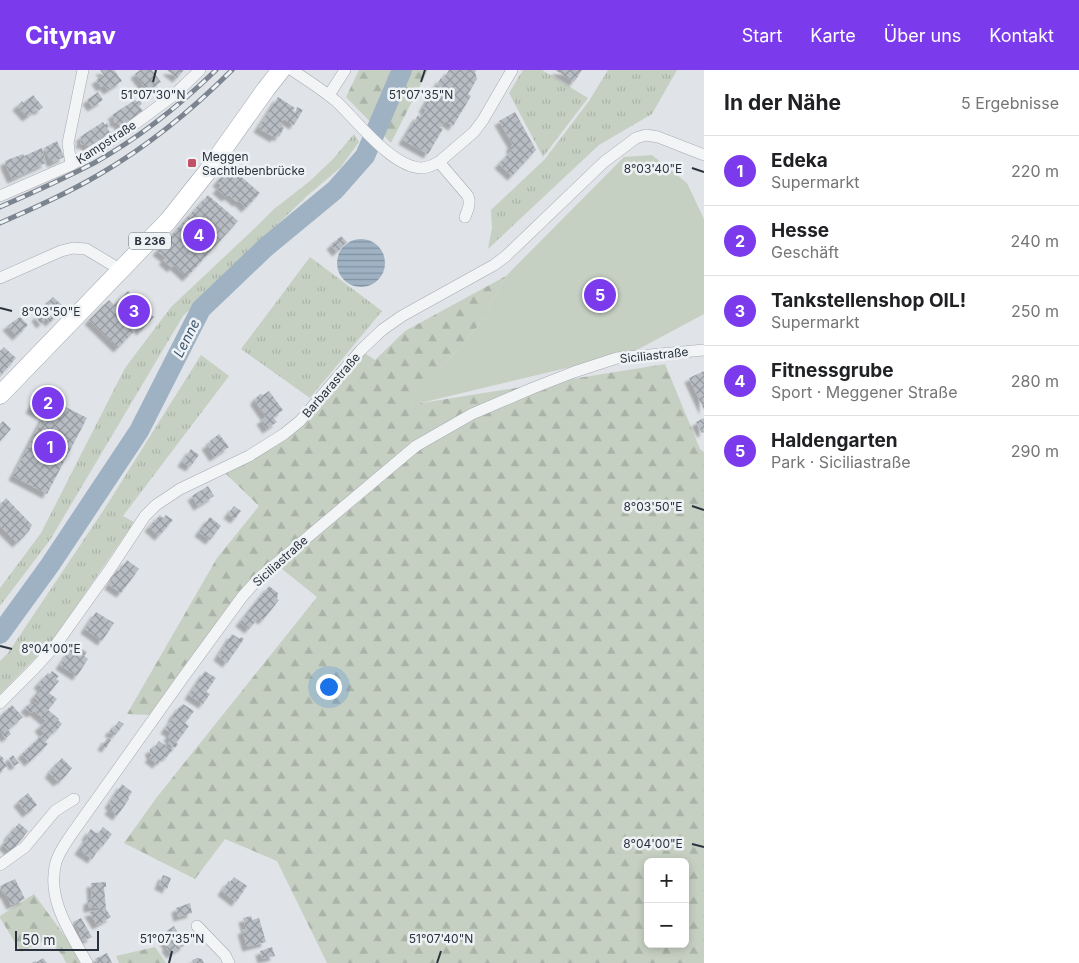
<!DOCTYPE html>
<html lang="de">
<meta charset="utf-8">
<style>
body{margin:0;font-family:Inter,sans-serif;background:#f2f2f2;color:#202124}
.controls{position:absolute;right:15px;bottom:15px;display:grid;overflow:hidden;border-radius:8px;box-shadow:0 2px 8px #0003}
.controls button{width:45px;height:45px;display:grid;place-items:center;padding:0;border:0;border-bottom:1px solid #e0e0e0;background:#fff;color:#202124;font:25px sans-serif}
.scale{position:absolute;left:15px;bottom:12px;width:84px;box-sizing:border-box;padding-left:5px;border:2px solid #2a323d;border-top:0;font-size:14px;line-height:18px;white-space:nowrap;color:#2a323d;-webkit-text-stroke:4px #eff2f5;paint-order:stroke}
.you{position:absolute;left:328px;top:616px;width:18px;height:18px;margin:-12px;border:4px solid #fff;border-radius:50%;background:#1a73e8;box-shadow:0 0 0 8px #1a73e833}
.badge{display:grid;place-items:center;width:32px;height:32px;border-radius:50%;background:#7c3aed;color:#fff;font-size:16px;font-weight:700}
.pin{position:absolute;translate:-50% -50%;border:2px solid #fff;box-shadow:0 1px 5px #0006}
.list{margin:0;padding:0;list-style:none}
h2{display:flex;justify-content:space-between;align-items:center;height:65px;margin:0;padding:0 20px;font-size:21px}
h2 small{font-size:16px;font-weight:400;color:#757577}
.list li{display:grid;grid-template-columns:32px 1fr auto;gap:15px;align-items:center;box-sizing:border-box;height:70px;padding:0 20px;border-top:1px solid #e0e0e0}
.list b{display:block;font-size:19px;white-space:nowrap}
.list p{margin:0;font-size:16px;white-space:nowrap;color:#757577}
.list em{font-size:16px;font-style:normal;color:#757577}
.map{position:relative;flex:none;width:704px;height:893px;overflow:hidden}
header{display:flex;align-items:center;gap:30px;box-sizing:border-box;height:70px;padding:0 25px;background:#7c3aed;color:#fff}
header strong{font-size:24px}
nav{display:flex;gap:28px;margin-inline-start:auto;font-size:18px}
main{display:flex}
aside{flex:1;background:#fff}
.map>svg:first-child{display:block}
.grass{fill:url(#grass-tufts)}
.forest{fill:url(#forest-firs);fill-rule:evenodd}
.green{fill:#c6d0c2}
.water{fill:url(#water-rules)}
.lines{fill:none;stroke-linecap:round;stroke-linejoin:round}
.river{stroke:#9eb2c4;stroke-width:20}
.building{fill:url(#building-cross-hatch);filter:url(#shadow)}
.street-casing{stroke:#a6aab1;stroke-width:12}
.primary-casing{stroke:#a0a8b2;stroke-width:19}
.street{stroke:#f2f4f6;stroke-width:11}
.primary{stroke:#fff;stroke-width:18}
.rail-casing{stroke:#7b848f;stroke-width:5}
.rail{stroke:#eff2f5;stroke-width:3;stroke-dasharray:9;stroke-linecap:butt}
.ticks{fill:none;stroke:#2a323d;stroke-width:2}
.poi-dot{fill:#c05167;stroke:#eff2f5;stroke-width:2}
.labels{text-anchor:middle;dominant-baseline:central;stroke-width:5;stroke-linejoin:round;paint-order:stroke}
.shield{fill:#eff2f5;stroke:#656c74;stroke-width:1}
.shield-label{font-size:11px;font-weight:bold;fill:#2a323d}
.street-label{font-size:12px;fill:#2a323d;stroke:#eff2f5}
.poi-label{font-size:12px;fill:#2a323d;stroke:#eff2f5;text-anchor:start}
.water-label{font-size:14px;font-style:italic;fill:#38526d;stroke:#eff2f5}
.ticks-label{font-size:12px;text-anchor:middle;fill:#2a323d;stroke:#eff2f5;stroke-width:5;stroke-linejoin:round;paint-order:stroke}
</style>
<header>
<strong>Citynav</strong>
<nav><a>Start</a><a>Karte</a><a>Über uns</a><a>Kontakt</a></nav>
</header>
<main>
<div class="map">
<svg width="704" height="893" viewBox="0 0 704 893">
<defs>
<pattern id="grass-tufts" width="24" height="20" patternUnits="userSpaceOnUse" patternTransform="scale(1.25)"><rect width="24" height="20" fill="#c6d0c2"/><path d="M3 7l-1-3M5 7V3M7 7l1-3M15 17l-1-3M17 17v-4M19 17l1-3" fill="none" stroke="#aab3a8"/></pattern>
<pattern id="forest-firs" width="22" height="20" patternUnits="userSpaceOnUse" patternTransform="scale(1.25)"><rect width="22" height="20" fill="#c6d0c2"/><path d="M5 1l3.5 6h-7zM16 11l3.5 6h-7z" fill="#aab3a8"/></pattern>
<pattern id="water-rules" width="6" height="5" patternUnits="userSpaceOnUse" patternTransform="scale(1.25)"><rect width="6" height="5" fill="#9eb2c4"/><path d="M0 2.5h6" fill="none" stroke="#8191a0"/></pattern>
<pattern id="building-cross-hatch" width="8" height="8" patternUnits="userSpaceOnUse" patternTransform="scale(1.25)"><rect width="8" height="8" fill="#b8bdc4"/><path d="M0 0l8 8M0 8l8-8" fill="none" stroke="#969aa0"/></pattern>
<filter id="shadow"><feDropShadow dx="-4.5" dy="4.5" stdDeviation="1" flood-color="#0004"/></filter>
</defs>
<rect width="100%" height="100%" fill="#e0e3e7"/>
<g class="grass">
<path d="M523 0H542L588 28 543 87 509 23Z"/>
<path d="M608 0H677L652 44 599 75 488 179 492 158 491 140 545 89 589 31Z"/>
<path d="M354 64 359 72 341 97 307 126 183 246 50 470 0 536V518L41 463 125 298 171 237 256 157 274 139 310 111 333 89Z"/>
<path d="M310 187 382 241 310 328 241 279Z"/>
<path d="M201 285 229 306 123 446 134 452 53 570 0 624V591L8 583 105 438Z"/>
</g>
<g class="forest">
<path d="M359 0H428L391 73 346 27Z"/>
<path d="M506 206 478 256 409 335 665 294 700 379 704 382V893H327L277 791 225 769 195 809 124 773 157 727 317 527 272 491 150 645 127 644 217 488 259 436 224 402 287 369 302 355 363 282 375 290 405 261ZM648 792H685V874H648Z"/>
<path d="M34 824 70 873 81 893H66L62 885 48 869 21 882 0 848V846Z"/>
<path d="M155 877 166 893H119L116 886Z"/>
</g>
<path class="green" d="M652 85 687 113 704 149V244L633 282 408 336 478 256 506 206 624 87Z"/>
<circle class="water" cx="361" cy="193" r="24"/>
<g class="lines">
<path class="river" d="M0 564 50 495 139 361 201 239 266 177 335 120 365 86 402 0"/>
</g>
<g class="building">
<path d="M100 0H114L122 11 108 20 104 15 101 17 96 10 104 5Z"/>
<path d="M140 0H152L161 12 148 21 135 4Z"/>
<path d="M167 0H184L177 8Z"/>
<path d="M449 0H476L475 2 477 9 468 24 471 26 453 56 445 51 440 58 443 59 428 84 403 70 418 45 421 47 426 40 423 38 441 8 443 10Z"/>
<path d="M555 0H582L574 12Z"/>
<path d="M98 22 103 30 92 37 87 30Z"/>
<path d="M33 25 43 37 38 41 37 39 27 47 17 36 22 31 23 33Z"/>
<path d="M278 27 295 38 293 41 295 43 297 37 303 40 294 55 284 49 281 53 283 55 282 57 284 58 279 67 276 65 275 68 258 58Z"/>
<path d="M135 30 137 32 140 30 142 34 139 36 143 41 120 56 117 52 115 53 113 50 115 49 112 45Z"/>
<path d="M515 42 536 80 512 106 499 94 512 80 511 79V75H513L499 51Z"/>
<path d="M103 52 105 55 107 53 109 56 107 58 110 62 87 78 84 73 82 75 80 72 82 70 80 67Z"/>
<path d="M57 71 64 87 52 93 44 78Z"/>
<path d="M42 78 46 93 12 109 6 96 5 91 23 84 24 86Z"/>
<path d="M230 97 260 123 246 138 239 131 237 132 229 125 226 127 217 119 221 115 217 112Z"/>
<path d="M208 125 238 151 187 207 174 195 172 198 163 190 166 188 157 181Z"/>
<path d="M341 166 347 172 337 182 331 175Z"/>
<path d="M128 221 154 247 141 261 138 257 118 278 89 250 109 230 114 235Z"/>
<path d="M53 227 62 235 60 237 62 240 50 252 39 241Z"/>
<path d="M39 244 45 250 41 254 36 247Z"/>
<path d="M20 247 28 255 17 266 7 256Z"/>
<path d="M4 277 16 288 2 304 0 303V281Z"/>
<path d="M704 301V340L689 308Z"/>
<path d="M269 321 283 340 273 347 277 352 267 359 261 350 266 347 255 331 256 328 260 324 263 325Z"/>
<path d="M39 323 87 348 47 424 13 406 44 346 30 339Z"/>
<path d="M704 348V362L702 363 696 352Z"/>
<path d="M3 351 11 359 0 371V354Z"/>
<path d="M219 364 229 377 214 387 206 375 211 372 210 371Z"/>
<path d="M191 379 199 385 190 397 182 392Z"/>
<path d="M208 416 214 426 198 436 192 426Z"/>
<path d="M6 428 32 455 29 461 17 473 0 456V435Z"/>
<path d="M234 436 241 441 235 449 228 444Z"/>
<path d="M160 445 163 448 166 445 173 450 159 466 149 457Z"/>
<path d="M210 447 221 456 210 470 199 462Z"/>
<path d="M127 490 139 499 121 523 109 515 114 507 113 506 117 500 119 501Z"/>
<path d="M269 516 278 523 277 529 279 530 263 550 259 547 249 559 240 552Z"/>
<path d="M96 542 114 553 102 571 85 559Z"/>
<path d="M232 564 240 569 241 567 244 569 227 593 218 586Z"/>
<path d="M74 574 87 582 84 586 88 589 77 606 60 595Z"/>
<path d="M52 601 59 606 56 609 59 611 49 623 57 629 48 640 59 649 58 650 62 654 57 660 56 659 45 672 48 674 29 692 22 684 44 663 39 657 46 651 34 641 31 643 25 638 32 631 38 636 40 633 34 627 42 617 38 614 48 603 50 604Z"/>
<path d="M205 601 216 608 206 622 210 624 203 634 189 625Z"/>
<path d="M183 634 194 641 185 653 189 656 176 673 178 674 175 678 168 673 171 669 168 667 171 663 165 659 173 648 172 647 181 635 182 636Z"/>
<path d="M12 635 23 647 8 660 11 664 6 668 0 661V656L1 655 0 653V646Z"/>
<path d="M119 651 124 654 115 665 109 662 112 658 113 659Z"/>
<path d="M107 668 111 670 106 678 102 676Z"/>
<path d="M159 671 172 680 167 687 165 686 161 691 160 690 157 694 149 688 152 685 150 683V679L154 678Z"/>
<path d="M0 685 4 689 3 691 7 696 0 702Z"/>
<path d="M13 685 19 693 14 696 9 688Z"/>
<path d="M62 688 72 698 62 710 61 709 58 712 49 703 52 701 51 700Z"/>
<path d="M122 714 132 722 128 728 129 729 117 746 109 740 112 736 109 734Z"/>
<path d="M28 723 37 735 27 743 18 732Z"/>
<path d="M19 753 28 761 11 782 3 775 9 767 8 766Z"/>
<path d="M103 757 112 764 102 777 101 776 92 789 79 780 88 767 86 766 91 759 98 764Z"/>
<path d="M163 805 171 808 167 819 159 815Z"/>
<path d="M234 807 247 816 236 832 222 821 229 811 230 812Z"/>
<path d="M15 809 25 829 11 835 5 823 3 824 0 816Z"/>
<path d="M106 812V817H104L106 839 111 847 97 855 89 842 100 840 99 837 88 838V830L92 829 91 813Z"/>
<path d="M190 833 192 843 178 847 176 838Z"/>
<path d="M251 846 252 850 259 848 266 872 247 877 242 860 246 859 243 848Z"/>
<path d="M81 848 92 867 83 871 79 863 80 862 73 852Z"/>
<path d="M174 856 185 875 171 884 166 877 168 876 161 865Z"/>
<path d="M272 877 275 886 262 889 260 881Z"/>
<path d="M107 883 112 893H97L95 889Z"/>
<path d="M43 888 47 893H32L35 891 37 892Z"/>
<path d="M197 888 202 889 204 893H193L192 890Z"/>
</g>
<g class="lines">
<g class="street-casing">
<g id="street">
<path d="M292 0C307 10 323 20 337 32 357 51 392 97 421 98 428 98 433 95 439 92L474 62 483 50 512 0"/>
<path d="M329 25 345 0"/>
<path d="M439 92 468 126C471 134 468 139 465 147"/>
<path d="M71 95 68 73 83 0"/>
<path d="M0 126 71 95 128 59 174 25 200 0"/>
<path d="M0 208 61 181 73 178 86 179 121 200"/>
<path d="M0 633 34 599 55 576 110 499 145 446 156 435 180 419 249 386 284 364 300 351 361 280 382 260 402 246 494 195 506 186 604 92 636 68 646 65 658 67 704 85"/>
<path d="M0 795 25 777 55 741 74 729"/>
<path d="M197 856 225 885 229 893"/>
<path d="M87 893C70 862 46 829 56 792 59 782 65 774 71 765L182 609 242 527 259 508 416 376 472 344 533 318 574 302 617 288 704 280"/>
</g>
</g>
<g class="primary-casing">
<path id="primary" d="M0 325 168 151 207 102 266 19 281 0"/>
</g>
<use href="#street" class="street"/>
<use href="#primary" class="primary"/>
<g class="rail-casing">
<g id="rail">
<path d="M0 137C32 123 63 109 94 93 139 68 180 35 216 0"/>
<path d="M0 153C34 138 68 123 100 104 148 76 192 40 232 0"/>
</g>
</g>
<use href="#rail" class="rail"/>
</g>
<path class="ticks" d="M153 12 156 0M421 12 425 0M692 98 704 102M0 238 12 241M692 436 704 440M0 576 12 579M692 774 704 777M169 893 172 881M437 893 441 881"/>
<rect class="poi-dot" x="187" y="88" width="10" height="10" rx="2.5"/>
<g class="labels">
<rect class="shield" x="129" y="162.5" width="42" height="17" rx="4"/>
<g class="shield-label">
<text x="150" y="171">B 236</text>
</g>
<g class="street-label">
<text transform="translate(106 72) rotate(-33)">Kampstraße</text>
<text transform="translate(654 285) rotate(-6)">Siciliastraße</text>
<text transform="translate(331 315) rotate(-49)">Barbarastraße</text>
<text transform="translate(280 491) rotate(-42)">Siciliastraße</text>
</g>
<g class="poi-label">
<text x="202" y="86">Meggen<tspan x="202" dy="14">Sachtlebenbrücke</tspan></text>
</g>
<g class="water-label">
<text transform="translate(186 268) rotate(-63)">Lenne</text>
</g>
</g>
<g class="ticks-label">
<text x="153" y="29">51°07'30"N</text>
<text x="421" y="29">51°07'35"N</text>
<text x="653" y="103">8°03'40"E</text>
<text x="51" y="246">8°03'50"E</text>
<text x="653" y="441">8°03'50"E</text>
<text x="51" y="583">8°04'00"E</text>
<text x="653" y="778">8°04'00"E</text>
<text x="172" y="873">51°07'35"N</text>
<text x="441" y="873">51°07'40"N</text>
</g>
</svg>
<div class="controls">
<button>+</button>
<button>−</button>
</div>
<div class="scale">50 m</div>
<div class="you"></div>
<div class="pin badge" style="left:50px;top:377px">1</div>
<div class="pin badge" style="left:48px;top:333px">2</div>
<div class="pin badge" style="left:134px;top:241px">3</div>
<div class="pin badge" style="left:199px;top:165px">4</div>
<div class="pin badge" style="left:600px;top:225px">5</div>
</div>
<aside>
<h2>In der Nähe<small>5 Ergebnisse</small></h2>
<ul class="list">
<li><span class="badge">1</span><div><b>Edeka</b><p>Supermarkt</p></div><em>220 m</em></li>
<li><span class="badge">2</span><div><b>Hesse</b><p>Geschäft</p></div><em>240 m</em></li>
<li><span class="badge">3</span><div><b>Tankstellenshop OIL!</b><p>Supermarkt</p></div><em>250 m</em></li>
<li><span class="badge">4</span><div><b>Fitnessgrube</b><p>Sport · Meggener Straße</p></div><em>280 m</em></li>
<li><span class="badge">5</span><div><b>Haldengarten</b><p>Park · Siciliastraße</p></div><em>290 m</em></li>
</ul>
</aside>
</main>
